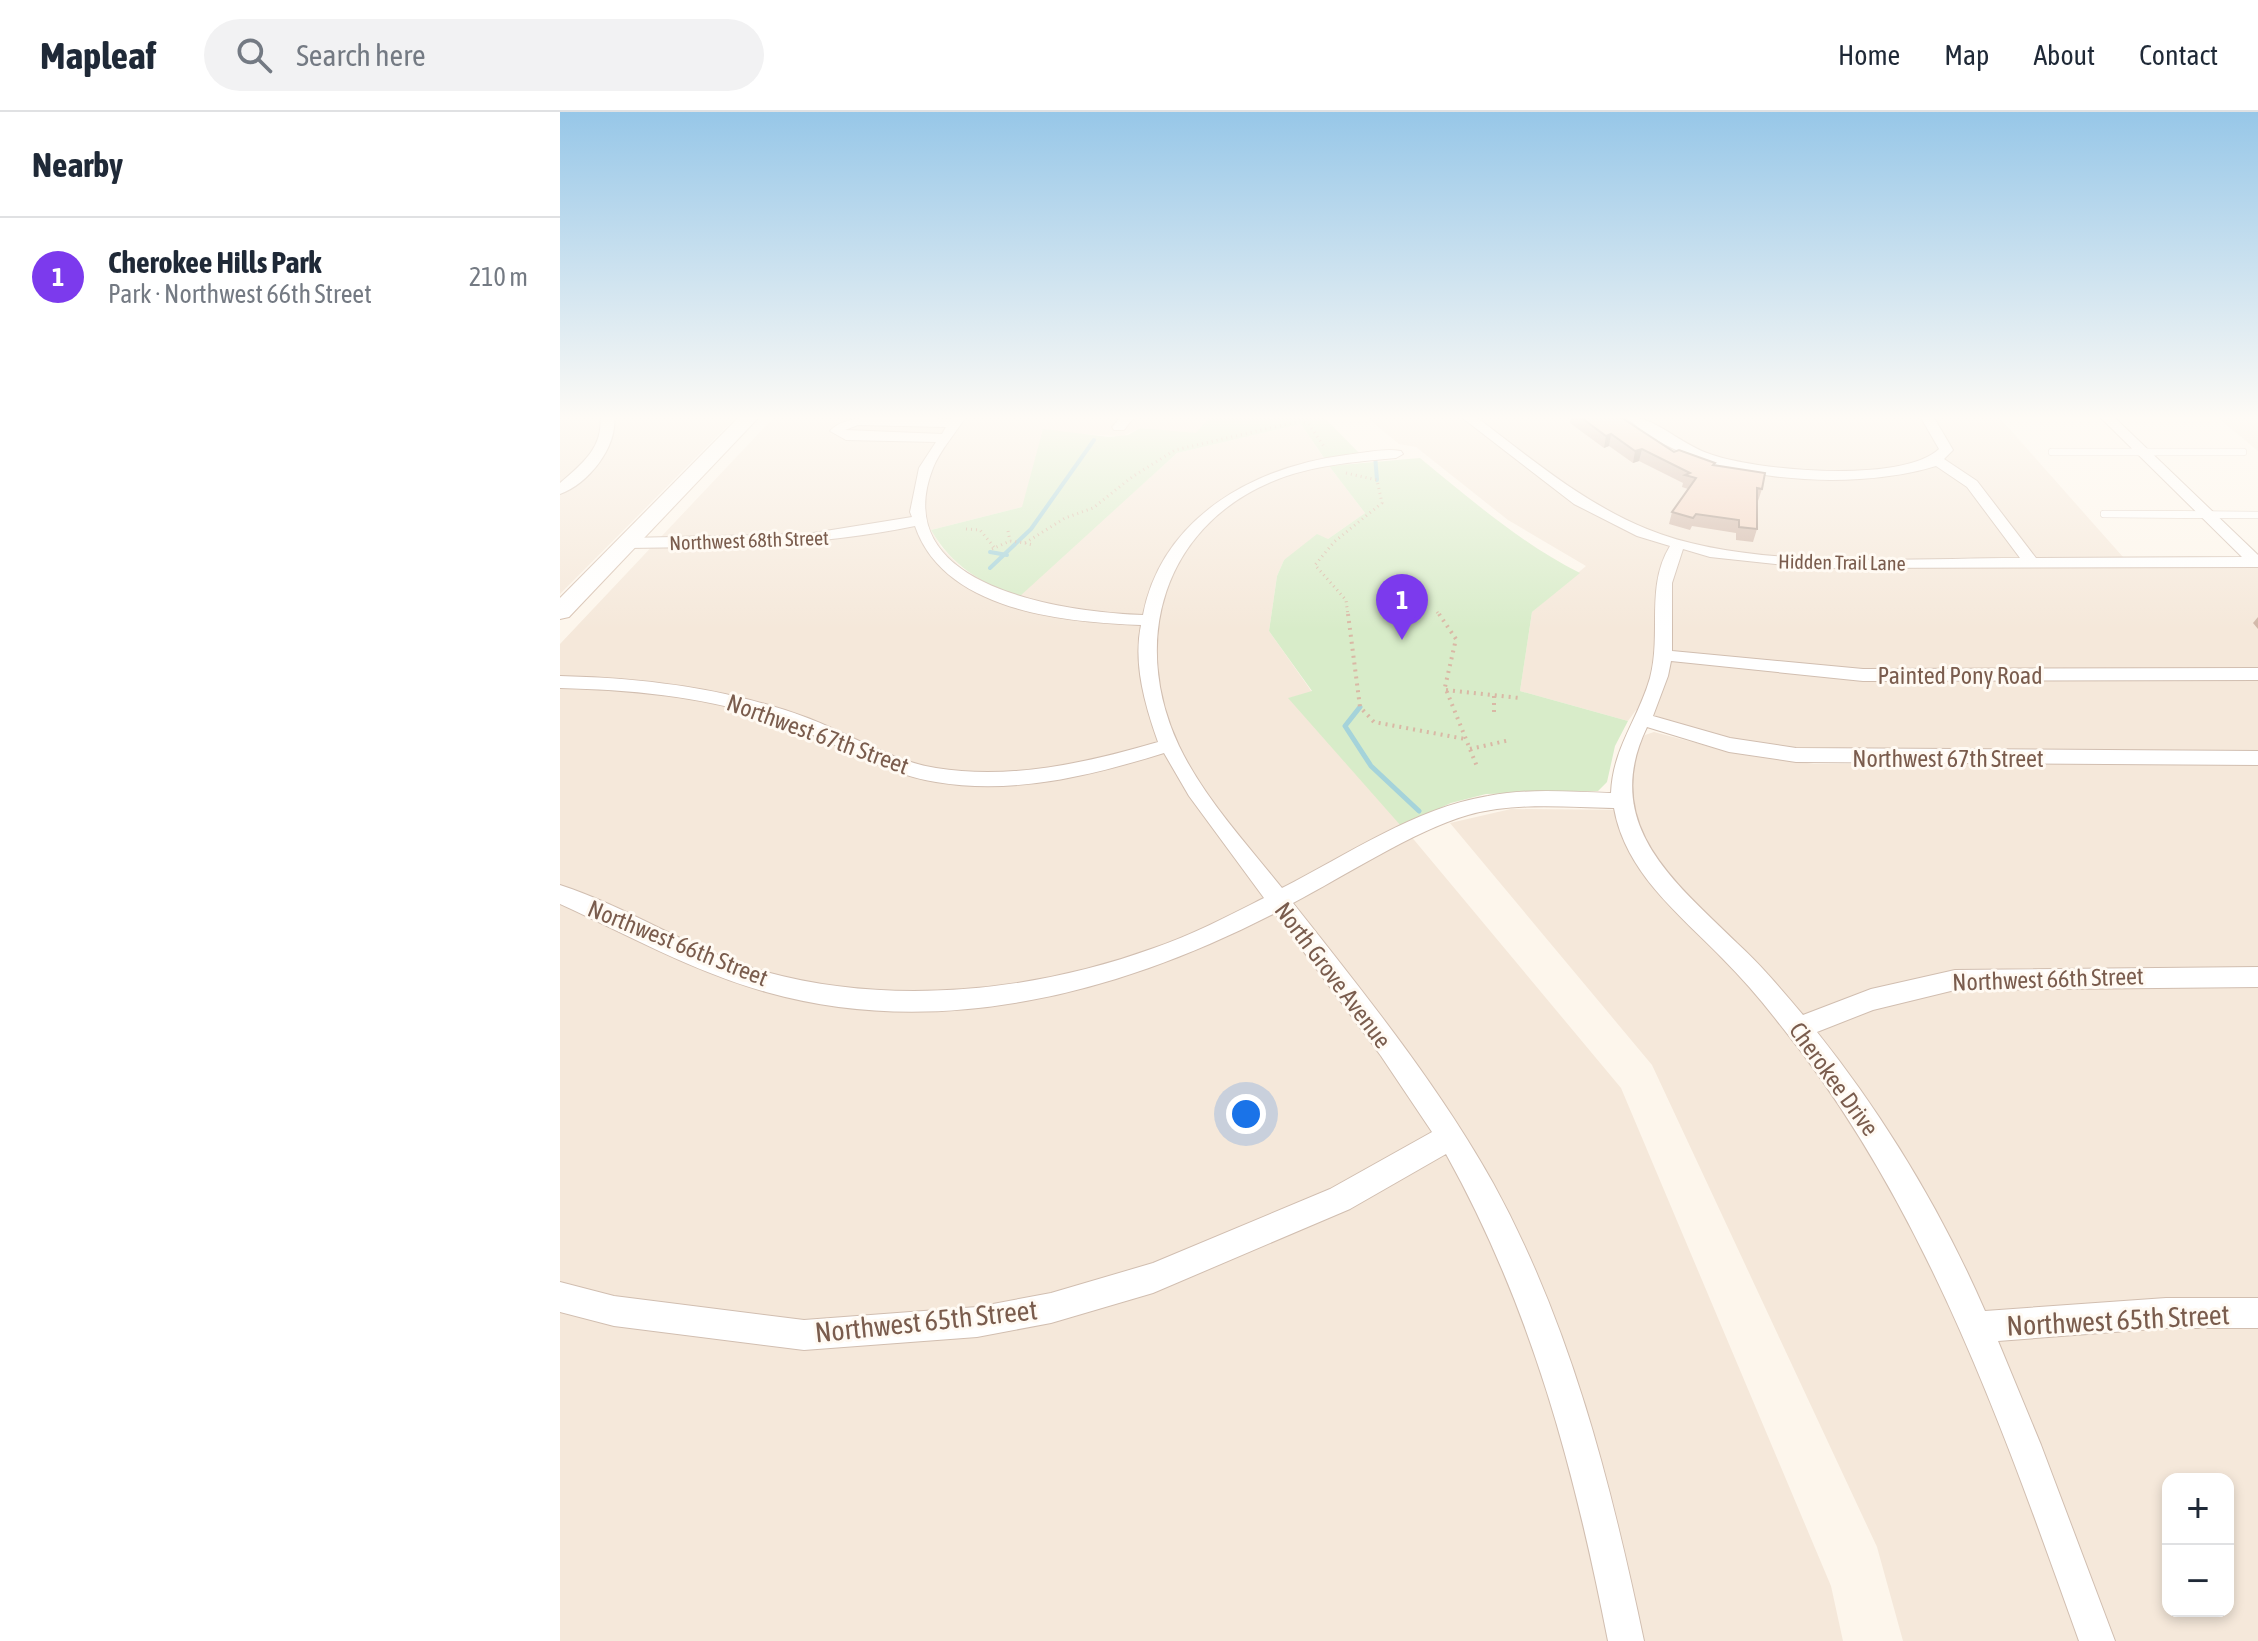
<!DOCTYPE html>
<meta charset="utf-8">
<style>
body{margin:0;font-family:"Asap Condensed",sans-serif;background:#f2f2f3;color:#1f2937}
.controls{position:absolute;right:24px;bottom:24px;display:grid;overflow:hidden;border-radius:16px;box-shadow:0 4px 12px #0003}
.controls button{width:72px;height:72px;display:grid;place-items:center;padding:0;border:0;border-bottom:2px solid #e0e1e3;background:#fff;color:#1f2937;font:40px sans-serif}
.you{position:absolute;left:686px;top:1002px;width:28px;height:28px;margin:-20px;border:6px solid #fff;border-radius:50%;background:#1a73e8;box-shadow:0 0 0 12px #1a73e833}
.badge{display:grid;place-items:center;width:52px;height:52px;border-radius:50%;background:#7c3aed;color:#fff;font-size:26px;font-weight:700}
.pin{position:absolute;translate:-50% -66px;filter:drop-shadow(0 2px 4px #0008)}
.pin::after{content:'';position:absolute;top:42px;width:28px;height:24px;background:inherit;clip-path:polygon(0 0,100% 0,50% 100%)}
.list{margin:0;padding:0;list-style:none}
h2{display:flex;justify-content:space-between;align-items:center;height:104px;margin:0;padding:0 32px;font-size:34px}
h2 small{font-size:26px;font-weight:400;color:#747a83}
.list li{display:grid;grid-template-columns:52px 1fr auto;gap:24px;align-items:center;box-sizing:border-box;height:120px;padding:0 32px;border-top:2px solid #e0e1e3}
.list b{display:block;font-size:30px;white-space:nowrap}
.list p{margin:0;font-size:26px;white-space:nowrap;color:#747a83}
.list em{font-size:26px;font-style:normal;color:#747a83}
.icon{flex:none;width:44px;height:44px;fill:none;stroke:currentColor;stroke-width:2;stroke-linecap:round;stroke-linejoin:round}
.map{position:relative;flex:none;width:1698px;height:1529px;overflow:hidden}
header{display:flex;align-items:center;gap:48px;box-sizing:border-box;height:112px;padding:0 40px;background:#fff;border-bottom:2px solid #e0e1e3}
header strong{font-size:38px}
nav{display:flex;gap:44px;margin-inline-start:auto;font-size:28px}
.search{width:560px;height:72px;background:#f2f2f3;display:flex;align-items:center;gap:20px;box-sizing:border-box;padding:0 28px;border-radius:44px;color:#747a83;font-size:30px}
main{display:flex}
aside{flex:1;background:#fff}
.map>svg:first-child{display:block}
.residential{fill:#f5e8da;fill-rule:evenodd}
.green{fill:#d8ecc9}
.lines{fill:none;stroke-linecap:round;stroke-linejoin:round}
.stream-far1{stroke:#a5d3da;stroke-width:4}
.stream{stroke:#a5d3da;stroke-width:5}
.lane-casing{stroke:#d1beb0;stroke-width:8}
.street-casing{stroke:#d1beb0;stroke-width:2}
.secondary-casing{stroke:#d6c0b0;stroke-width:2}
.path-far1{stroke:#d9b8a5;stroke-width:3;stroke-dasharray:1 4;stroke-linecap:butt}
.path{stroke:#d9b8a5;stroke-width:4;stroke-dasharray:2 5;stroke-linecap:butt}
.lane{stroke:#fff;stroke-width:7}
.street{fill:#fff;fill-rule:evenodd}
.secondary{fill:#fff;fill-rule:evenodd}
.wall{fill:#d1b7a8}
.shaded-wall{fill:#aa9588}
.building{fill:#f3d5c3;stroke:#aa9588;stroke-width:2}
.labels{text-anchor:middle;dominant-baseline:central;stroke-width:6;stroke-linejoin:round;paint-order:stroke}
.far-street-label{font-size:20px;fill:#7a5c4d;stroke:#fffaf3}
.street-label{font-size:24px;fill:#7a5c4d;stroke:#fffaf3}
.near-street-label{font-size:28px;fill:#7a5c4d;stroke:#fffaf3}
</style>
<header>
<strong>Mapleaf</strong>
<div class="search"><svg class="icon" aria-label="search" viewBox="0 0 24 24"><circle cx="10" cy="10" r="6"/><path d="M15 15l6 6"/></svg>Search here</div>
<nav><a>Home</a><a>Map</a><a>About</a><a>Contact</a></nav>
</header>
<main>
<aside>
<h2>Nearby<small></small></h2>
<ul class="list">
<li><span class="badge">1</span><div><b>Cherokee Hills Park</b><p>Park · Northwest 66th Street</p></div><em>210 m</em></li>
</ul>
</aside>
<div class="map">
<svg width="1698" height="1529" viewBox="0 0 1698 1529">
<rect width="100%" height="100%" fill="#fdf6ec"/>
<g class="residential">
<path d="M0 304H177L0 482Z"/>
<path d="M215 304H651L636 322 580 316 562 324 519 322 462 395 371 418 381 435 405 459 458 484 617 341 741 312 769 354 805 401 768 427 724 448 717 464 709 519 752 580 729 586 855 729 1061 976 1271 1474 1283 1529H0V532Z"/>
<path d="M805 304H1438L1563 445H1698V638H1247L1165 625 1076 598 1068 609 960 579 972 500 1026 454 948 408 856 335 839 332Z"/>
<path d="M1656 304H1698V339Z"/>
<path d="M1094 620 1167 639 1254 652H1698V1529H1343L1317 1435 1092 953 890 711 951 697 1071 698V659L1080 631 1085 623ZM1608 1367H1668V1499H1608Z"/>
</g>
<g class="green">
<path d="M661 304H763L799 341 764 346 741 312 617 341 459 485C421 471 392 454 371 418L462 395 483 317 549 325 568 323 580 316 636 321 649 306Z"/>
<path d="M860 346C910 387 962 432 1020 461L972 500 960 579 1068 609 1055 634 1047 670 1038 679 926 682 891 691 841 714 728 586 752 579 709 519 717 464 724 448 757 422 768 427 805 401 769 354Z"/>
</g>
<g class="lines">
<g class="stream-far1">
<path d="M815 343 817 368"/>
<path d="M430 440 447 443"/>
<path d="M430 456 471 417 534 328"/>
</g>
<path class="stream" d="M800 595 785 614 811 654 859 699"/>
<g class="lane-casing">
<g id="lane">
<path d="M1492 340H1683"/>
<path d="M1544 402 1698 403"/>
</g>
</g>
<g class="street-casing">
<g id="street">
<path d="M40 304H54C58 335 28 372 0 382V371C22 352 44 335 40 304Z"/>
<path d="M393 304H406C396 321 380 338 373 356 326 476 505 500 583 503 602 405 694 355 786 343 803 341 824 336 841 339L843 342 836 346C794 350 751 353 711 370 603 416 570 530 619 634 644 686 686 731 722 776 787 743 855 696 928 684 969 676 1010 680 1051 681 1053 635 1078 608 1090 566 1102 521 1085 475 1110 434L1077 424 1014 392 900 304H915C969 345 1023 391 1087 417 1189 459 1349 446 1460 446L1407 375 1376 354C1289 381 1133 371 1065 304 1094 304 1119 331 1147 341 1194 359 1342 372 1379 337L1360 304H1373L1393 338 1384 347 1417 369 1476 446 1682 445 1539 304H1553L1698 443V455L1254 456 1150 445 1123 437 1112 471V539L1303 557 1698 556V568L1303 569 1111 549 1108 564 1093 604 1170 626 1236 636 1698 639V653L1236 650 1169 640 1087 615C1040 712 1114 769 1177 831 1201 853 1222 878 1243 903L1311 877 1395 858 1698 855V875L1395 878 1313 898 1257 920C1324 1004 1382 1100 1425 1199L1606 1186H1698V1216H1606L1438 1229 1481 1333 1555 1529H1519C1441 1311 1365 1092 1218 910 1201 888 1182 866 1162 846 1119 802 1065 760 1054 696 1005 695 955 690 908 703 853 719 785 764 733 791 804 881 877 971 933 1071 1011 1213 1051 1372 1084 1529H1048C1014 1356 972 1197 886 1042L790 1097 593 1181 491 1211 417 1225 244 1238 54 1214 0 1200V1170L54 1184 244 1208 417 1195 491 1181 593 1151 770 1077 872 1020 821 944 715 801C560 881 379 929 206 880 134 860 68 823 0 792V773C71 796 134 840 206 860 331 894 473 880 594 836 632 823 668 804 704 786L629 684 604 641C530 664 453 683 376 670 325 662 281 633 234 615 159 586 80 578 0 576V564C84 566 166 576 245 605 289 621 330 649 376 656 451 668 526 651 598 630 585 593 573 552 581 513 503 510 384 499 355 414 259 434 164 435 67 436L59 431 67 426 247 422 352 405 350 400 359 356 376 330 286 328 270 319C290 296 361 306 391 307ZM298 313 386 315 382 322 285 318Z"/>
<path d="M562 304H575L564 318H554L552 315Z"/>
</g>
</g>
<g class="secondary-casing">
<path id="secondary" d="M180 304H200L9 505 0 507V486Z"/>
</g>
<g class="path-far1">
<path d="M786 361 817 368 822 391 774 430 755 453 786 488 788 504"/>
<path d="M406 417 420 418 434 435"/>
<path d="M448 419 450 429"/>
<path d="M465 431 473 433"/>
<path d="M432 437 450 429 465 431 505 406 533 396 572 365 615 338 740 309 748 311 765 336"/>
<path d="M877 500 880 504"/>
</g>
<g class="path">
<path d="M788 502 800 595 814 610 905 627"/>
<path d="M879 502 896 527 885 575 918 657"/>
<path d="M886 578 959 586"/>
<path d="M934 584V604"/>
<path d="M910 637 950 628"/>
</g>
<use href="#lane" class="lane"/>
<use href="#street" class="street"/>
<use href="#secondary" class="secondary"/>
</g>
<g class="wall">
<path d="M1011 304H1059L1114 340 1154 353 1202 377 1198 389H1197V417L1193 430 1176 428V421L1132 414 1130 418 1109 412 1112 400 1128 377 1122 375 1123 371 1079 349 1073 351 1049 334 1044 336 1010 311Z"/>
<path d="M1698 505V517L1693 511Z"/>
</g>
<g class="shaded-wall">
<path d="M1051 322 1049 334 1044 336 1046 324Z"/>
<path d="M1082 337 1079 349 1073 351 1075 339Z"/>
</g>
<path class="building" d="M1019 304H1059L1114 340 1119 338 1155 351 1153 353 1205 361 1202 377 1197 376V417L1179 415V408L1136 402 1133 406 1112 400 1136 366 1125 363 1130 361 1082 337 1075 339 1051 322 1046 324Z"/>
<linearGradient id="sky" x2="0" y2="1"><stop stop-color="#97c7e8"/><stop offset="0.59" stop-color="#fefbf6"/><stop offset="1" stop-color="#fefbf6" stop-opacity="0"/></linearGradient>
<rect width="1698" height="518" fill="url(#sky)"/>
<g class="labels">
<g class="far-street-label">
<text transform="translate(189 428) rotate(-2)">Northwest 68th Street</text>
<text transform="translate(1282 450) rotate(1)">Hidden Trail Lane</text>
</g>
<g class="street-label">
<text x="1400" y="563">Painted Pony Road</text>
<text transform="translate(258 622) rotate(20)">Northwest 67th Street</text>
<text x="1388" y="646">Northwest 67th Street</text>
<text transform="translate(118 831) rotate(22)">Northwest 66th Street</text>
<text transform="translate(773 863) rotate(53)">North Grove Avenue</text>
<text transform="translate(1488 867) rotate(-2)">Northwest 66th Street</text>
<text transform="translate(1274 967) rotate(54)">Cherokee Drive</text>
</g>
<g class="near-street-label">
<text transform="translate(1558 1208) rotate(-3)">Northwest 65th Street</text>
<text transform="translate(366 1209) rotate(-6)">Northwest 65th Street</text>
</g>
</g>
</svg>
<div class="controls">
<button>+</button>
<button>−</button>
</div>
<div class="you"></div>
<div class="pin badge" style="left:842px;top:528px">1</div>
</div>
</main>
